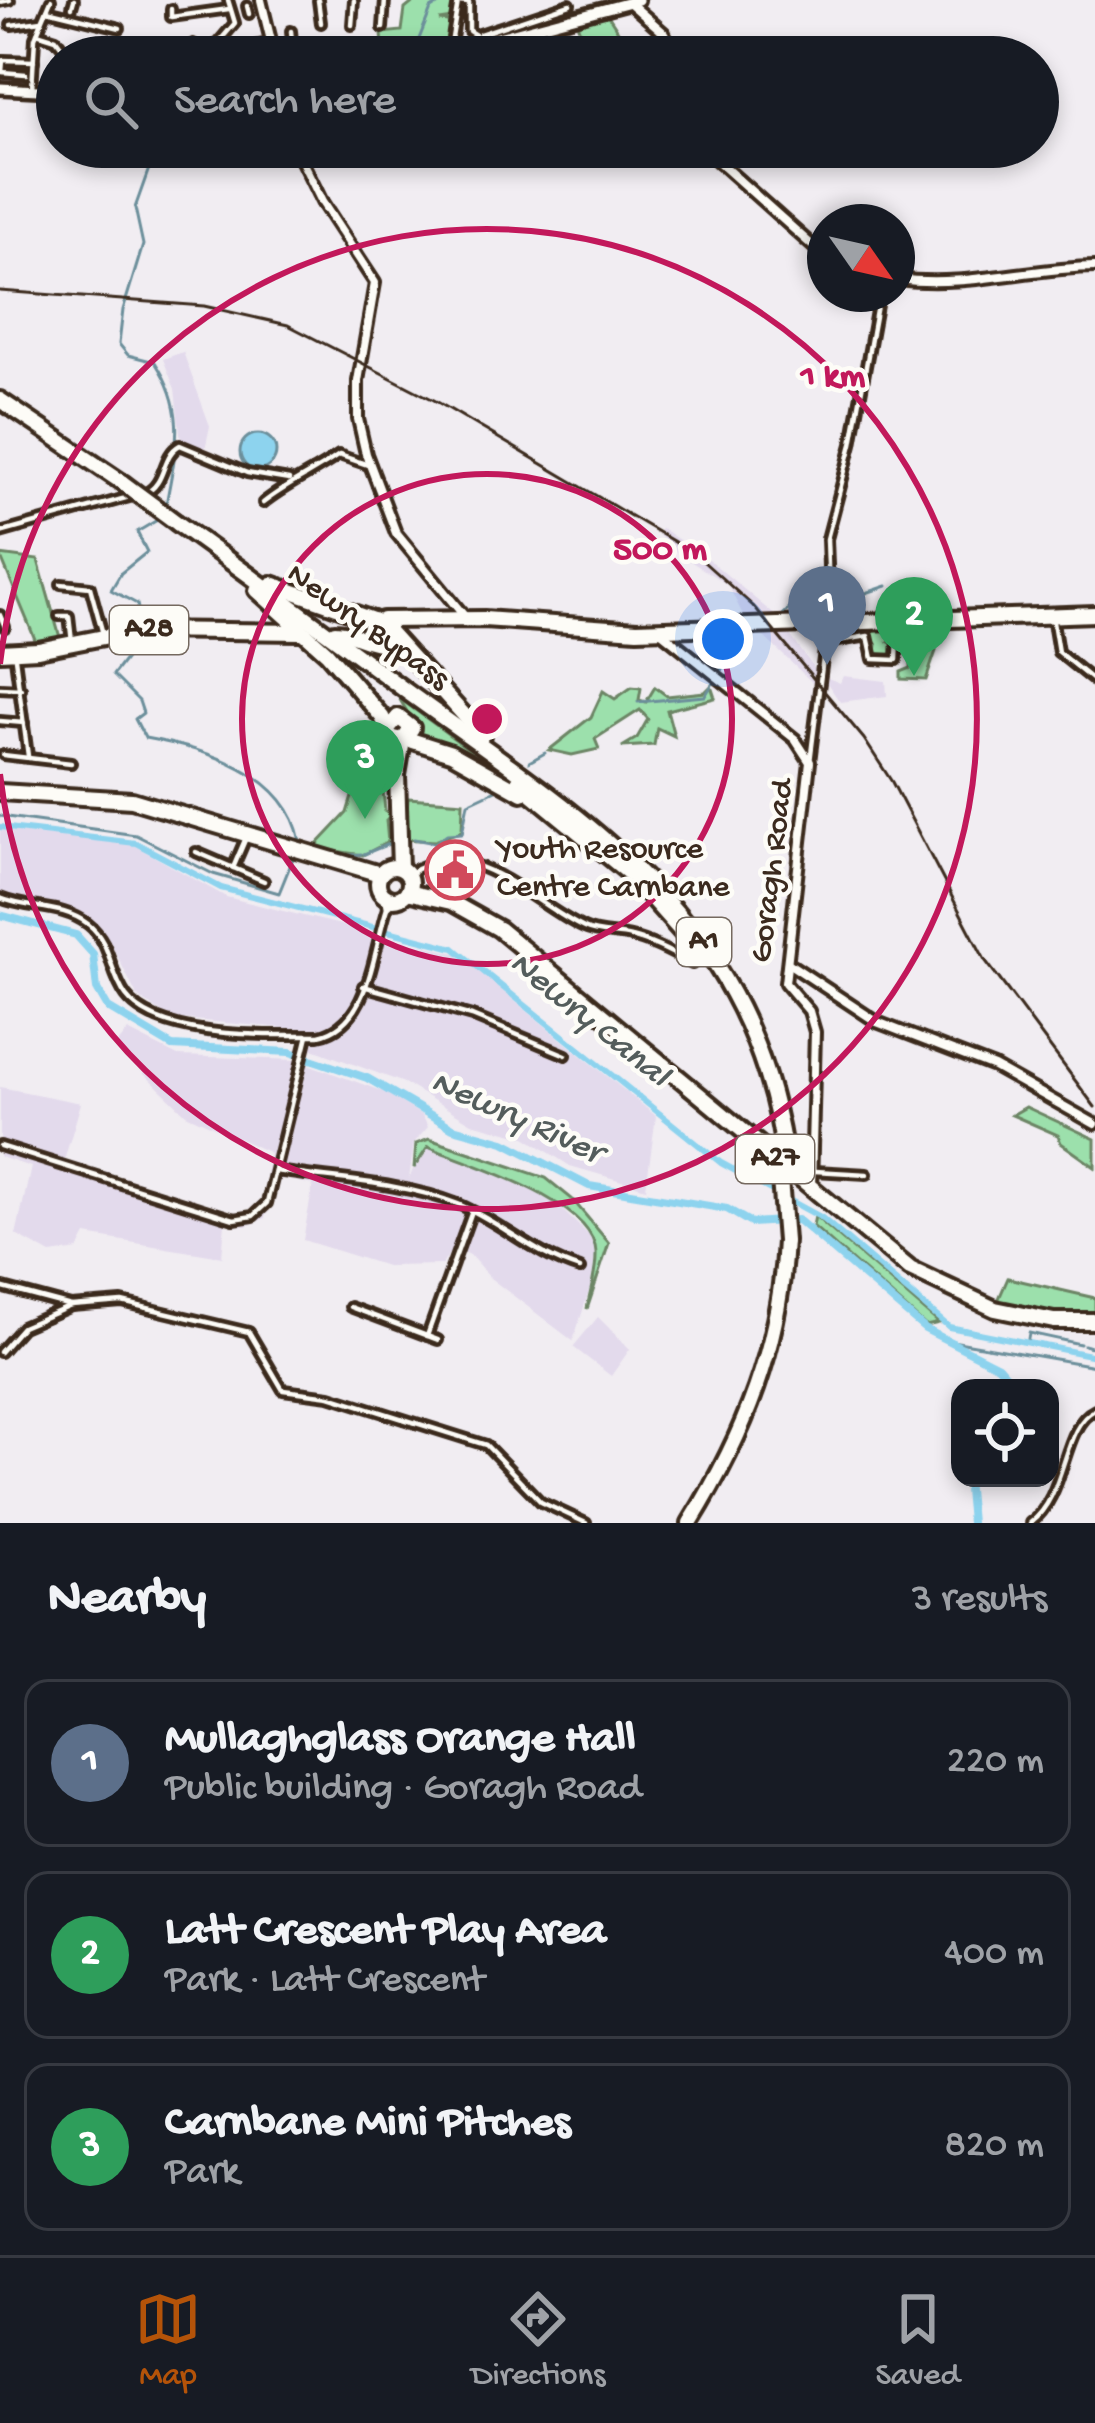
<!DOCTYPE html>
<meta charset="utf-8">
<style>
body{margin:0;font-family:"Gochi Hand",sans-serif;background:#242831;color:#f1f3f6}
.controls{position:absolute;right:36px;bottom:36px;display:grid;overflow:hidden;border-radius:24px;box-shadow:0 6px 18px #0003}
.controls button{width:108px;height:108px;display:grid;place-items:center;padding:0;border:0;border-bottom:3px solid #363941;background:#171b24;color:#f1f3f6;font:60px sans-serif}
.compass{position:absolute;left:807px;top:204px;width:108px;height:108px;border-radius:50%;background:#171b24;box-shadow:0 6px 18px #0003;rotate:124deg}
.you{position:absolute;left:723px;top:639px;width:42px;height:42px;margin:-30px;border:9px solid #fff;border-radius:50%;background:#1a73e8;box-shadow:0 0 0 18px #1a73e833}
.badge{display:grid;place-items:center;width:78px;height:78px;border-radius:50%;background:#b45309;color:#fff;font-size:39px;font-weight:700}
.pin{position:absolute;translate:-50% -99px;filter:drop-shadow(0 3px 6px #0008)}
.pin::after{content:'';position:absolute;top:63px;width:42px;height:36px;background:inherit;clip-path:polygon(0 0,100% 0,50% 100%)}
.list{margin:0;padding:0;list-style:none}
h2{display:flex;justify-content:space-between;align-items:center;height:156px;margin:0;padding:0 48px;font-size:51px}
h2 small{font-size:39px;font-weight:400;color:#9ea1a6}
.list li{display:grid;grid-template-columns:78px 1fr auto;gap:36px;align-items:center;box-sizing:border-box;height:168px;margin:0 24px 24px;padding:0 24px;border:3px solid #363941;border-radius:24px}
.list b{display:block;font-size:45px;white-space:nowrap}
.list p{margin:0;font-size:39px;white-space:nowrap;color:#9ea1a6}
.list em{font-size:39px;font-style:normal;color:#9ea1a6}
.icon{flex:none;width:66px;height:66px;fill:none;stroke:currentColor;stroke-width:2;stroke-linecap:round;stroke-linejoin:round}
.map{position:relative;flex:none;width:1095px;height:1523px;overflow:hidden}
.search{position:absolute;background:#171b24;box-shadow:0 6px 18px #0003;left:36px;right:36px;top:36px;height:132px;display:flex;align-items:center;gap:30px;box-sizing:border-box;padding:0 42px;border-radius:66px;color:#9ea1a6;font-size:45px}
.sheet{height:732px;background:#171b24}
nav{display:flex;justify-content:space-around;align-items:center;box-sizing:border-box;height:168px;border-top:3px solid #363941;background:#171b24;font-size:33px;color:#9ea1a6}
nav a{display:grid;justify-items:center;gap:6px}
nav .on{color:#b45309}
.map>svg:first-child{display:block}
.built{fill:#e3daec}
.green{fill:#9ce0ac;stroke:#6c8565;stroke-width:3}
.water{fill:#8dd3ee;stroke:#6c8f9b;stroke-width:3}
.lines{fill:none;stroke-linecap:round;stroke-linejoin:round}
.stream{stroke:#6c8f9b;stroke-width:3}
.canal{stroke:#8dd3ee;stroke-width:6}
.river{stroke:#8dd3ee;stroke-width:8}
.minor-casing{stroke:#3b2a1e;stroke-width:14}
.tertiary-casing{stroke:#3b2a1e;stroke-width:16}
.secondary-casing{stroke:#3b2a1e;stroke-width:18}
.trunk-casing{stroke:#3b2a1e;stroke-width:22}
.minor{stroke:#fdfcf7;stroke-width:4.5}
.tertiary{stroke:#fdfcf7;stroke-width:8}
.secondary{stroke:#fdfcf7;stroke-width:9}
.trunk{stroke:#fdfcf7;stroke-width:14}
.rail{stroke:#3b2a1e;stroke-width:3}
.trunk-bridge-casing{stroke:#3b2a1e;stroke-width:22;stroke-linecap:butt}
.trunk-bridge{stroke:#fdfcf7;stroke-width:14}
.ring{fill:none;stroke:#c2185b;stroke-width:6}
.labels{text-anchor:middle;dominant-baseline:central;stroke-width:9;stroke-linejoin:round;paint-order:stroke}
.shield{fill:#fdfcf7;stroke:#75695f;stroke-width:3}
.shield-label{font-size:30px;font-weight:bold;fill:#3b2a1e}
.street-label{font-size:33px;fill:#3b2a1e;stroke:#fdfcf7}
.poi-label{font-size:33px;fill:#3b2a1e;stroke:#fdfcf7;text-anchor:start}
.water-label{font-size:36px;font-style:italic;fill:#545d5c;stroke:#fdfcf7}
.centre{fill:#c2185b;stroke:#fdfcf7;stroke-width:6}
.ring-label{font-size:36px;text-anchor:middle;font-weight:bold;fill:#c2185b;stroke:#fdfcf7;stroke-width:9;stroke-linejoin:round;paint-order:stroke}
</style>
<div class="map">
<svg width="1095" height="1523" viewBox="0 0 1095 1523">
<rect width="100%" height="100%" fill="#f1edf2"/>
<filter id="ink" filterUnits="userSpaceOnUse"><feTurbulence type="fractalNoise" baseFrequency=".00833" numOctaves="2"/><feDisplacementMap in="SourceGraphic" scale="24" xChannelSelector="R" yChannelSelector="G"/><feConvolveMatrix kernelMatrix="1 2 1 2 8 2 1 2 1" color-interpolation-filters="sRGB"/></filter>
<g filter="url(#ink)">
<g class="built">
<path d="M183 352 210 426 204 454 181 441 175 389 163 359Z"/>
<path d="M661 528 708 559 778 618 820 677 817 687 745 619 728 585 679 554 659 535Z"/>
<path d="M843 676 886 681 887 696 840 702 827 683 828 678 840 683Z"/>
<path d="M0 830 134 845 226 897 456 953 656 1116 646 1188 570 1166 525 1137 472 1123 404 1083 310 1048 305 1063 384 1092 422 1115 428 1127 414 1143 409 1179 422 1148 428 1147 543 1192 592 1238 596 1251 591 1285 573 1341 490 1278 470 1255 453 1247 442 1265 386 1266 303 1240 313 1185 281 1178 265 1218 246 1226 225 1223 222 1257 86 1235 78 1250 51 1254 16 1235 31 1167 0 1157V1087L81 1103 63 1164 242 1215 262 1202 270 1153 186 1114 115 1046 128 1031 178 1056 297 1060 306 1030 170 1018 137 996 109 939 91 920 62 907 3 895 0 905Z"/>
<path d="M598 1317 630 1349 611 1376 573 1347Z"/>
</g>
<g class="green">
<path d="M416 0H462L453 2 452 18 439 20 448 21 451 39 474 40 416 57 370 52 383 47 382 33 402 31 405 9Z"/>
<path d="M606 12 622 37 586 50 576 20Z"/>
<path d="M0 555 38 560 61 641 37 644Z"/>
<path d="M922 625 925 643 936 651 926 680 901 679V672L911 668V634L889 642 895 645 892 659 875 658 877 645 868 633 828 638 831 629Z"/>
<path d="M711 686 715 698 667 710 674 736 657 728 654 745 622 747 637 738 648 719 640 710 595 739 599 749 572 755 549 750 591 717 603 691 615 699 632 687 641 688 639 700 646 702 655 687 667 696 705 692Z"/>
<path d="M399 698 534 797 414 734 415 725Z"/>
<path d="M356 784 383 790 385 811 392 814 386 820 388 842 363 855 314 848 347 813Z"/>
<path d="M408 798 463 802 462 831 435 841 402 839 400 814 407 811Z"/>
<path d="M1026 1107 1095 1139V1167L1061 1143 1058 1135 1012 1115Z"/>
<path d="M429 1139 546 1178 572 1199 609 1243 587 1309C590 1291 597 1271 596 1253 594 1201 469 1164 428 1147L414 1168 416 1144Z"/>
<path d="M815 1216 939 1323 926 1326 813 1226Z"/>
<path d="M1008 1278 1095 1298V1317H1052L997 1303Z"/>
</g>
<circle class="water" cx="258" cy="452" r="18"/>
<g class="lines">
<g class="stream">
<path d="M479 48 494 52"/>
<path d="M498 53 500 57"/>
<path d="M352 57 365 51 415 49 431 9 445 0"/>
<path d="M166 505C175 451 189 414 155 362L128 355 119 344 123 310 143 245 135 208 152 160 185 157 197 147"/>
<path d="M777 620 799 600 833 604 887 586"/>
<path d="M141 623 137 604 111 590 121 573 147 552 137 532 159 519"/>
<path d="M142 637 113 675 139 701 143 713 135 719 145 738C206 749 287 773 300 841"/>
<path d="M638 702 705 696 743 635 768 632"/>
<path d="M529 762 545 753"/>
<path d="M0 816 136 835 213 874 279 893 294 856"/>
<path d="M414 839 435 843 447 834 462 833 468 803 500 788"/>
<path d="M364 854 391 843"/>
<path d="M339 856 361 854"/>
<path d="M1028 1339 1029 1333 1080 1344"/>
<path d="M952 1341 1095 1366"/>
<path d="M1084 1345 1095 1348"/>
</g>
<path class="canal" d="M0 827 136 843 221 888 454 948 721 1163 822 1218 949 1327 1095 1356"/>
<g class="river">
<path d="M0 915 76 935 93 954 97 989 108 1008 172 1046 290 1052 367 1078 453 1128 504 1142 589 1186 727 1209 751 1223 798 1220 925 1329 998 1366 1017 1388"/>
<path d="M967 1478 971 1523"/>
<path d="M1009 1478H1039"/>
</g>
<g class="minor-casing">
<g id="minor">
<path d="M318 0 321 23"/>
<path d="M0 2 10 0"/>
<path d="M247 6 249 14"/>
<path d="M72 7 74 0"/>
<path d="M171 9V17L229 9"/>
<path d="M47 10 120 28"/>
<path d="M11 25 42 21"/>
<path d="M352 25 354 0"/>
<path d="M383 28 385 0"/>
<path d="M291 31 293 52"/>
<path d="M37 33 56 39 65 51"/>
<path d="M452 38 458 2 469 3V31L477 36"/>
<path d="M478 43 480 34 570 4"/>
<path d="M193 44 208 53"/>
<path d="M249 47 270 43"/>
<path d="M375 56 378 57"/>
<path d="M206 57 235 23 228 0"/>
<path d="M335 57 338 47 368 46"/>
<path d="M26 74 2 72 3 60 34 61"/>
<path d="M32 89 35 38 51 0"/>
<path d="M144 494C168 483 160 456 180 445L247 473 289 480"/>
<path d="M263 503C288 483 312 474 339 455L371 466"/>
<path d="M0 533 133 496"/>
<path d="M61 584 90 587 103 634"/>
<path d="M0 615 5 627"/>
<path d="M59 616H69L72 642"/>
<path d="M830 618 827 539 852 444 879 294"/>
<path d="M1053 622 1058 652 1095 682"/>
<path d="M826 643 868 636 873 659 897 660 898 637"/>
<path d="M15 658 28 756"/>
<path d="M0 688 21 689"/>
<path d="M0 721 24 723"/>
<path d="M3 755 71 763"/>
<path d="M810 762 827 626"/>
<path d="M196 852 264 881"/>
<path d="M233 868 245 840"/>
<path d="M407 875C471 831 528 902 584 928 599 935 616 933 631 937 652 942 673 953 692 964"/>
<path d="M0 898C29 910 62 904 88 924 112 943 109 973 126 996 159 1040 267 1035 319 1035 370 1025 373 950 387 908L385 896"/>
<path d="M387 908 398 898"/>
<path d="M363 986 472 1016 566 1055"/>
<path d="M0 1146 234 1219 253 1216 267 1203 308 1035"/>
<path d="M276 1171C335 1180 402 1182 458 1204 501 1222 534 1255 580 1269"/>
<path d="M815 1171 867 1174"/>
<path d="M0 1287 71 1306 122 1302 249 1332 283 1390 330 1396 486 1445 541 1502 586 1523"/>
<path d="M350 1307 438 1340"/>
<path d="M427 1336 472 1211"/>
<path d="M0 1352 22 1327 71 1306"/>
<path d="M1030 1523C1068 1495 1061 1426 1095 1410"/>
</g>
</g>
<g class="tertiary-casing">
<g id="tertiary">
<path d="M261 0 275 57"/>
<path d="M629 2 664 33 676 57"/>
<path d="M295 147 322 202 375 283 358 381V419L366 454 396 533 465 617"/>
<path d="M702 147 825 257"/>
<path d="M897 279C964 288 1027 268 1095 267"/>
<path d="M660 631 795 739 810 762 785 983 809 1011 815 1032 811 1186"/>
<path d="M788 963 877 1022 994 1067 1095 1124"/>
</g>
</g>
<g class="secondary-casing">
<g id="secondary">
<path d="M423 57 638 0"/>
<path d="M0 88 57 91"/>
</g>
</g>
<g class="trunk-casing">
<g id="trunk">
<path d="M0 400 123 483"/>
<path d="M177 523C254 578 330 635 406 691 584 820 745 913 784 1148"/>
<path d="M272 584 373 620"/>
<path d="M257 590 327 653 382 717C385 723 386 731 390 737L403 740 412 728 398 717 387 730"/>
<path d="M383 620 484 619 637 630 1095 614"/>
<path d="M335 632C354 632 365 642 380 643L388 636V626L373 620 366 637"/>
<path d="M389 632 482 735"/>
<path d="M0 652 38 650 139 630 301 632"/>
<path d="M407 739 451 753 522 793"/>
<path d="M518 782 630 874 702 955"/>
<path d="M0 792 132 800 380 874"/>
<circle cx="394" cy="883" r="16"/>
<path d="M400 868 397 775 403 740"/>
<path d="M407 892 451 902 499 929 910 1269 995 1309 1054 1321H1095"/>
<path d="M690 1523C745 1434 780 1346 785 1241"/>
</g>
</g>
<use href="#minor" class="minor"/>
<use href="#tertiary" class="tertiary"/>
<use href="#secondary" class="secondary"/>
<use href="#trunk" class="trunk"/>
<path class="rail" d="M0 291 204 306 288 325 434 400 695 554 753 606 864 739 892 782 985 960 1095 1107"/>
<g class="trunk-bridge-casing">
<g id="trunk-bridge">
<path d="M123 483 177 523"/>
<path d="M777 1142 785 1241"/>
</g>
</g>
<use href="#trunk-bridge" class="trunk-bridge"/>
</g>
</g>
<g class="ring">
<circle cx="487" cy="719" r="245"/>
<path d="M0 664A490 490 0 1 1 0 774"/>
</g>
<defs>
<g id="civic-ring" transform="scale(3)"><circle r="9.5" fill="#fdfcf7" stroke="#d1495b" stroke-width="1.5"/><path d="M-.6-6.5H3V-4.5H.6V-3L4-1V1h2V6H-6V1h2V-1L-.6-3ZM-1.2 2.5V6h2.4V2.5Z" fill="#d1495b"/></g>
</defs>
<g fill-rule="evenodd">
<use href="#civic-ring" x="455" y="870"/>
</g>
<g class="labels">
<g class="shield">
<rect x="110" y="606" width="78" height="48" rx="9"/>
<rect x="677" y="918" width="54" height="48" rx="9"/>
<rect x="736" y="1135" width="78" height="48" rx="9"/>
</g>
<g class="shield-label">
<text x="149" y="630">A28</text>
<text x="704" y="942">A1</text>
<text x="775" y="1159">A27</text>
</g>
<g class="street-label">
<text transform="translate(367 628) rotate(36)">Newry Bypass</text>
<text transform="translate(774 871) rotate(-83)">Goragh Road</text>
</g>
<g class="poi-label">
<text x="497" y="851">Youth Resource<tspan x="497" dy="38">Centre Carnbane</tspan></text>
</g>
<g class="water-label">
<text transform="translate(588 1021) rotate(39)">Newry Canal</text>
<text transform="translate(516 1119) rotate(24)">Newry River</text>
</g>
</g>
<circle cx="487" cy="719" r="18" class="centre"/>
<g class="ring-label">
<text x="833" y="385">1 km</text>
<text x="660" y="558">500 m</text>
</g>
</svg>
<div class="controls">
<button><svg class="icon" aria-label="locate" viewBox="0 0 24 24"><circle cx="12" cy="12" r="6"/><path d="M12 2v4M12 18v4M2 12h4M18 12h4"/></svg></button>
</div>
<svg class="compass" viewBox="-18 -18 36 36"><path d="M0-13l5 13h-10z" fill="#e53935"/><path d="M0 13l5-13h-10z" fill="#9ea1a6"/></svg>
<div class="you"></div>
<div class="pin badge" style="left:827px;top:665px;background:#5c6f8a">1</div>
<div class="pin badge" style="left:914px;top:676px;background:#2e9e5b">2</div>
<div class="pin badge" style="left:365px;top:819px;background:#2e9e5b">3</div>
<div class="search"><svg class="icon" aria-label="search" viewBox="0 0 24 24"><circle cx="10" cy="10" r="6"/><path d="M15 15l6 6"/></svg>Search here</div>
</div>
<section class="sheet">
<h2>Nearby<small>3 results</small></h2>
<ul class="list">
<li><span class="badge" style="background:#5c6f8a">1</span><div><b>Mullaghglass Orange Hall</b><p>Public building · Goragh Road</p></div><em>220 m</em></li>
<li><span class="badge" style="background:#2e9e5b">2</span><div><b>Latt Crescent Play Area</b><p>Park · Latt Crescent</p></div><em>400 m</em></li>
<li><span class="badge" style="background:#2e9e5b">3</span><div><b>Carnbane Mini Pitches</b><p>Park</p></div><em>820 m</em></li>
</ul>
</section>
<nav>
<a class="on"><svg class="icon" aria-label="map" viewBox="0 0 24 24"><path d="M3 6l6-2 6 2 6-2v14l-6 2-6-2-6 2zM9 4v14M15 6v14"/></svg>Map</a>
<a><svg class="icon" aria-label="directions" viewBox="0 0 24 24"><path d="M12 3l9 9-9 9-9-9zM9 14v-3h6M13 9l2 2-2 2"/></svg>Directions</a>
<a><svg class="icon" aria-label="saved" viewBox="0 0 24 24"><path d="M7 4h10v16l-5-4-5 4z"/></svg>Saved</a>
</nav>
